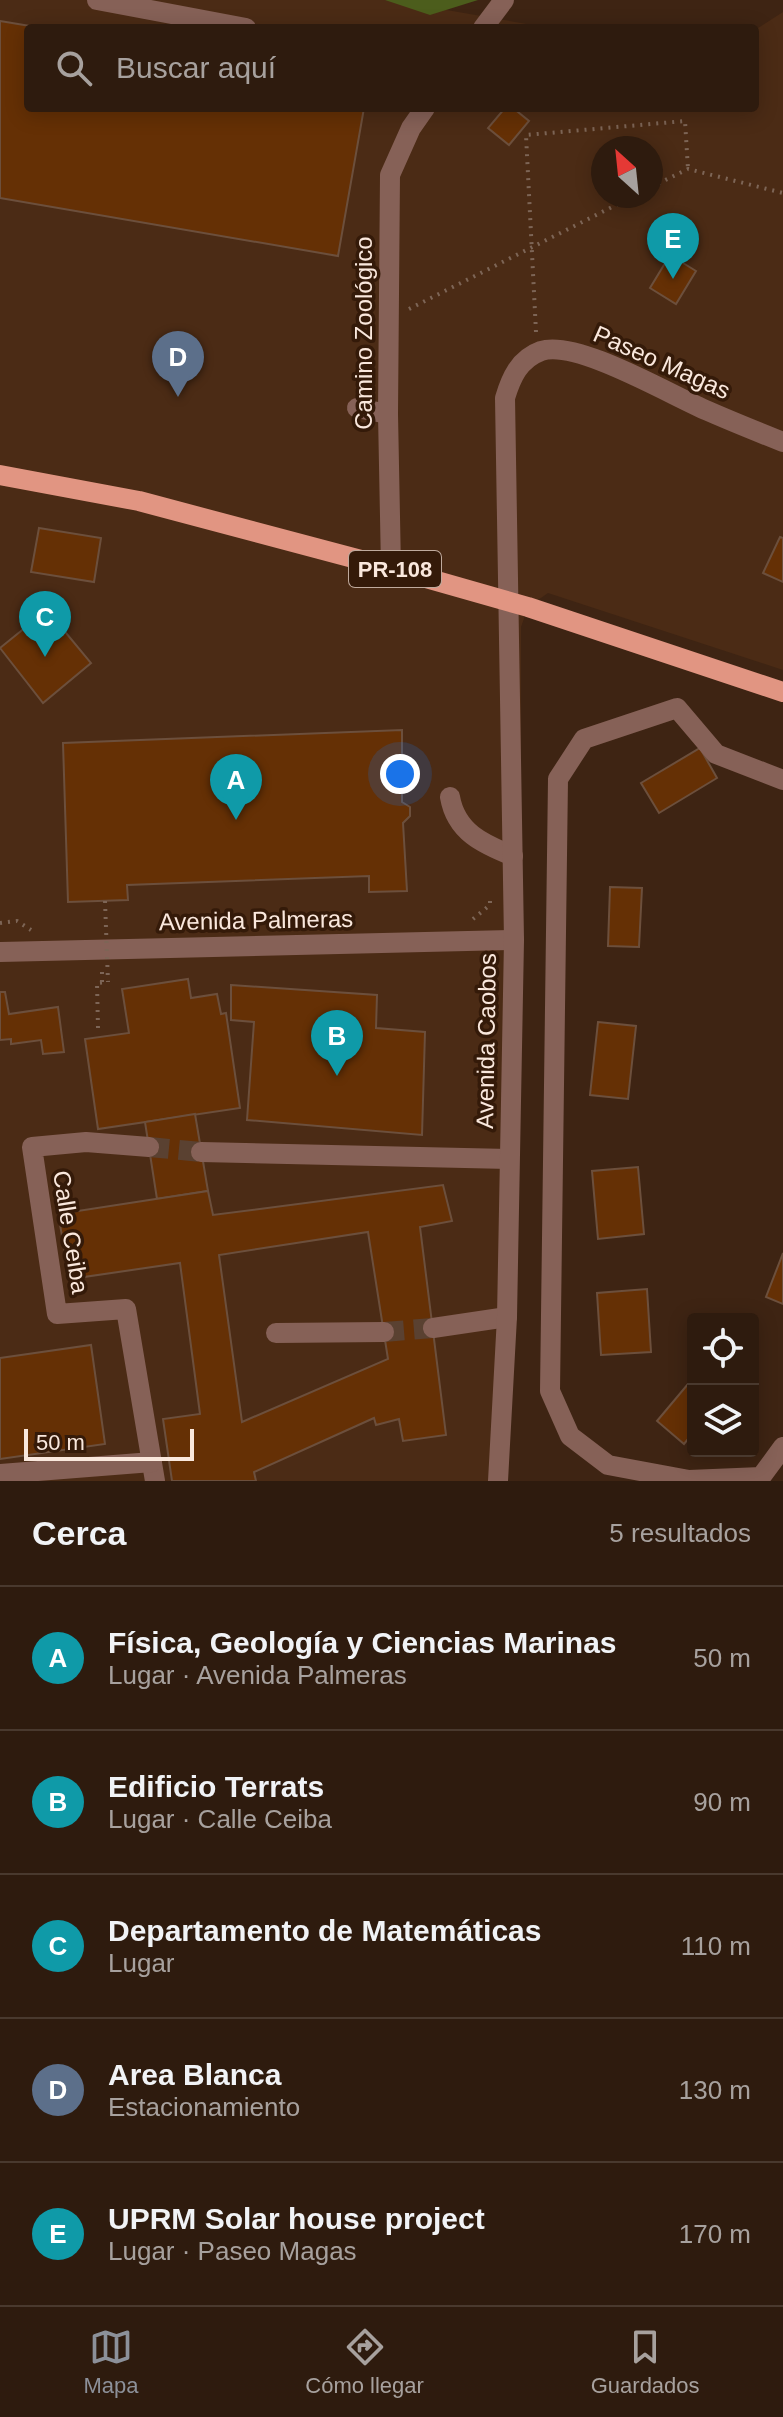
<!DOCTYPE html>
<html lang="es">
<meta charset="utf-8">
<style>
body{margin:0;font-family:Arial,sans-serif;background:#362417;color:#f1f3f6}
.controls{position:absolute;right:24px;bottom:24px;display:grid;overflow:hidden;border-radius:8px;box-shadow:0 4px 20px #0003}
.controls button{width:72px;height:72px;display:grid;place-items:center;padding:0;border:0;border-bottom:2px solid #49392e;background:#2e1b0e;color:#f1f3f6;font:40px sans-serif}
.compass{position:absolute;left:591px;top:136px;width:72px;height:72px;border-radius:50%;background:#2e1b0e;box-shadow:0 4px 20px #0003;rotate:333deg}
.scale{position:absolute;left:24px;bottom:20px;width:170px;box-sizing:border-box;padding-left:8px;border:4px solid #fae8dd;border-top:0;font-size:22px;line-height:28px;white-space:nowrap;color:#fae8dd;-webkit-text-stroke:6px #341a09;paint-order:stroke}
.you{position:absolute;left:400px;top:774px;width:28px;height:28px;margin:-20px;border:6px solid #fff;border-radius:50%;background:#1a73e8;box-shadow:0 0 0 12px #1a73e833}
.badge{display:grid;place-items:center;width:52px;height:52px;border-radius:50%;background:#8c9099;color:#fff;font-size:26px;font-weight:700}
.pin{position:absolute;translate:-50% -66px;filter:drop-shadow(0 2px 4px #0008)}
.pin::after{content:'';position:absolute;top:42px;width:28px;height:24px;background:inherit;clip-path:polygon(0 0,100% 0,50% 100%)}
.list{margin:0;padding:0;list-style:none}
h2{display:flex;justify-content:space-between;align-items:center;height:104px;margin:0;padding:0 32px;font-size:34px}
h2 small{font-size:26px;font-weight:400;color:#a7a19e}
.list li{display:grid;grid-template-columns:52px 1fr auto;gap:24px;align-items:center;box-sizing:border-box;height:144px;padding:0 32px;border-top:2px solid #49392e}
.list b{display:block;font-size:30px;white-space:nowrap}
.list p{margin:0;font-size:26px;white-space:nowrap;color:#a7a19e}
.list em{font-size:26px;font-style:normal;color:#a7a19e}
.icon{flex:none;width:44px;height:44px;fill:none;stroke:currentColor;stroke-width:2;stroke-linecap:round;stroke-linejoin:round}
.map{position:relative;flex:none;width:783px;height:1481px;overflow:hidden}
.search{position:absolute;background:#2e1b0e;box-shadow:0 4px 20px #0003;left:24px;right:24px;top:24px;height:88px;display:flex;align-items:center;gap:20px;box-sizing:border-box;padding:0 28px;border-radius:8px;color:#a7a19e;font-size:30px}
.sheet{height:824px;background:#2e1b0e}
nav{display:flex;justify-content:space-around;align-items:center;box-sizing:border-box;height:112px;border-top:2px solid #49392e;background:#2e1b0e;font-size:22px;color:#a7a19e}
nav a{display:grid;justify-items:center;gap:4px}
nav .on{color:#8c9099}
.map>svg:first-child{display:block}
.built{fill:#4b2b15;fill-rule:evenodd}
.forest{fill:#4c5d1c}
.building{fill:#653005;stroke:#6c4f3c;stroke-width:2;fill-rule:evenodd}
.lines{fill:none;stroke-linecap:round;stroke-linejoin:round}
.minor-tunnel{stroke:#5a4131;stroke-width:20;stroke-dasharray:20 10;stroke-linecap:butt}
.path{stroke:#7d6556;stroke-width:4;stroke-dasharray:2 6;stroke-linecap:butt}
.minor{stroke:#866157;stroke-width:20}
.major{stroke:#e19582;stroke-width:20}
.path-bridge{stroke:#7d6556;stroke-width:4;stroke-dasharray:2 6;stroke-linecap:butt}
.labels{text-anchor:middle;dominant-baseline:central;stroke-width:7;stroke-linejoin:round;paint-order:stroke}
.shield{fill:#341a09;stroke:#bfaa9d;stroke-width:2}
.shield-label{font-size:22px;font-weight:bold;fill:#fae8dd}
.street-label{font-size:24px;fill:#fae8dd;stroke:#341a09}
</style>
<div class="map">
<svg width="783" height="1481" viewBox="0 0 783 1481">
<rect width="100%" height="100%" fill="#3e2413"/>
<path class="built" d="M0 0H389L550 28H28V108H755V30L783 12V670L548 593 528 607 521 627V941L505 1481H0ZM603 148H651V196H603Z"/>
<path class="forest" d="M385 0H478L430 15Z"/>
<g class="building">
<path d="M0 21 42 28H28V108H364L338 256 0 198Z"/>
<path d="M505 108H513L529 121 509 145 488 128Z"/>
<path d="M670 255 696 271 676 304 650 288Z"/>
<path d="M39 528 101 538 94 582 31 572Z"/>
<path d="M780 537 783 538V582L763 573Z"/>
<path d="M47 610 91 663 43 703 0 648Z"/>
<path d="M402 730V802L410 807V816L403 823 407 891 369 892V876L127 885 128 900 68 902 63 743Z"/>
<path d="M700 748 717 778 659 813 641 783Z"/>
<path d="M610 887 642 888 639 947 608 946Z"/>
<path d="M188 979 191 998 217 994 221 1014 226 1013 240 1108 98 1129 85 1039 129 1033 122 989Z"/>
<path d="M231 985 377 995 376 1028 425 1032 422 1135 247 1120 254 1022 231 1020Z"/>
<path d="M0 992H5L9 1014 58 1007 64 1052 43 1054 41 1040 11 1044V1039L0 1040Z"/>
<path d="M598 1022 636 1026 628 1099 590 1095Z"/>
<path d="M195 1114 208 1191 157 1199 145 1122Z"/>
<path d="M638 1167 644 1234 598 1239 592 1171Z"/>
<path d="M443 1185 452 1221 420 1227 446 1435 403 1441 399 1419 376 1425 374 1418 254 1472 256 1481H172L163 1419 200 1414 180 1263 70 1279 58 1214 208 1191 213 1215ZM368 1232 388 1359 242 1422 219 1255Z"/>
<path d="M783 1253V1304L766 1297Z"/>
<path d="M647 1289 651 1352 601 1355 597 1293Z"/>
<path d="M91 1345 105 1444 0 1459V1358Z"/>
<path d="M693 1378V1433L684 1444 657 1421Z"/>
</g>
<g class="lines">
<g class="minor-tunnel">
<path d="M149 1147 201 1152"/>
<path d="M384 1332 433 1328"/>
</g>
<g class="path">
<path d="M651 187 688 169 783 193"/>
<path d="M409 309 634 196"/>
<path d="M536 332 526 135 685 121 688 169"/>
<path d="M473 919 490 905V900"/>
<path d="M0 923 17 921 31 930"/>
<path d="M102 972V983"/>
<path d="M98 1028 97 983 108 982"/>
</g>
<g class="minor">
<path d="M97 0 246 28"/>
<path d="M483 28 504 0"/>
<path d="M357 408 388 414"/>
<path d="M391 568 388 414 390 175 411 128 425 108"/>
<path d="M783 780 716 754 677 708 584 739 558 779 550 1391 570 1436 608 1465 689 1480 761 1477 783 1447"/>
<path d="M450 797C456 832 483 844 513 856"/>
<path d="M0 952 514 940"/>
<path d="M149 1147 86 1142 32 1147 57 1314 126 1309 155 1481"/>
<path d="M201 1152 509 1159"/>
<path d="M433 1328 507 1317"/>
<path d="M276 1333 384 1332"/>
<path d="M0 1474 152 1462"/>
<path d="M498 1481 507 1317 514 940 505 398C511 378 519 359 541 351 577 339 672 396 708 411 733 422 758 432 783 442"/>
</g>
<path class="major" d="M0 475 139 501 391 568 528 607 783 692"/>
<path class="path-bridge" d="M105 901 108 982"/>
</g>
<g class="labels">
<rect class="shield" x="349" y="551" width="92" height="36" rx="6"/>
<g class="shield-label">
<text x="395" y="569">PR-108</text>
</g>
<g class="street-label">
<text transform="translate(363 333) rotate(-90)">Camino Zoológico</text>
<text transform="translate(662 362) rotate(24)">Paseo Magas</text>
<text transform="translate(256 920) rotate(-1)">Avenida Palmeras</text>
<text transform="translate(486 1041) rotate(-89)">Avenida Caobos</text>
<text transform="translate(71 1232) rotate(81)">Calle Ceiba</text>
</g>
</g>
</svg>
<div class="controls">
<button><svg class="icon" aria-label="locate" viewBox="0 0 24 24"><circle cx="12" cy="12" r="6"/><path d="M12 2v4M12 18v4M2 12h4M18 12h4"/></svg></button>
<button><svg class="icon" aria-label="layers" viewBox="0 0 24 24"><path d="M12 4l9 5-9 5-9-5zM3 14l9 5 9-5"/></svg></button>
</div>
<svg class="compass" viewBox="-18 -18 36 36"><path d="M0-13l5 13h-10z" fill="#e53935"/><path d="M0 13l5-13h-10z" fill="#a7a19e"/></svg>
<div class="scale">50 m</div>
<div class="you"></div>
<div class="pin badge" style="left:236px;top:820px;background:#0f9aa8">A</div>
<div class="pin badge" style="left:337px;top:1076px;background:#0f9aa8">B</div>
<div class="pin badge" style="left:45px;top:657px;background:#0f9aa8">C</div>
<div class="pin badge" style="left:178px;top:397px;background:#5c6f8a">D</div>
<div class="pin badge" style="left:673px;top:279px;background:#0f9aa8">E</div>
<div class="search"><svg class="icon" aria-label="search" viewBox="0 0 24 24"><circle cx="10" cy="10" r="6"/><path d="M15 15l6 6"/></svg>Buscar aquí</div>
</div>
<section class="sheet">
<h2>Cerca<small>5 resultados</small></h2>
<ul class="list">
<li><span class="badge" style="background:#0f9aa8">A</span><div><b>Física, Geología y Ciencias Marinas</b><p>Lugar · Avenida Palmeras</p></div><em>50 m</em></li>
<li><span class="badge" style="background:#0f9aa8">B</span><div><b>Edificio Terrats</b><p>Lugar · Calle Ceiba</p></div><em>90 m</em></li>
<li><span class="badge" style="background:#0f9aa8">C</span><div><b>Departamento de Matemáticas</b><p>Lugar</p></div><em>110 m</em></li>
<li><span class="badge" style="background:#5c6f8a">D</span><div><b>Area Blanca</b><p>Estacionamiento</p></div><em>130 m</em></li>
<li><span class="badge" style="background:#0f9aa8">E</span><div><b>UPRM Solar house project</b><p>Lugar · Paseo Magas</p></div><em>170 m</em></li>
</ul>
</section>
<nav>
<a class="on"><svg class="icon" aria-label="map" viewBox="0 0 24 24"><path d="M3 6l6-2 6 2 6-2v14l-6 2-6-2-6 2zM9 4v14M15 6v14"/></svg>Mapa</a>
<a><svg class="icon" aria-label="directions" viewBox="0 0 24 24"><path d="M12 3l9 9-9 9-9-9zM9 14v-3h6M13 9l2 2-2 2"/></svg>Cómo llegar</a>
<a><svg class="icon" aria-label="saved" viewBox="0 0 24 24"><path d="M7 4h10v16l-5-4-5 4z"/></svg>Guardados</a>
</nav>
